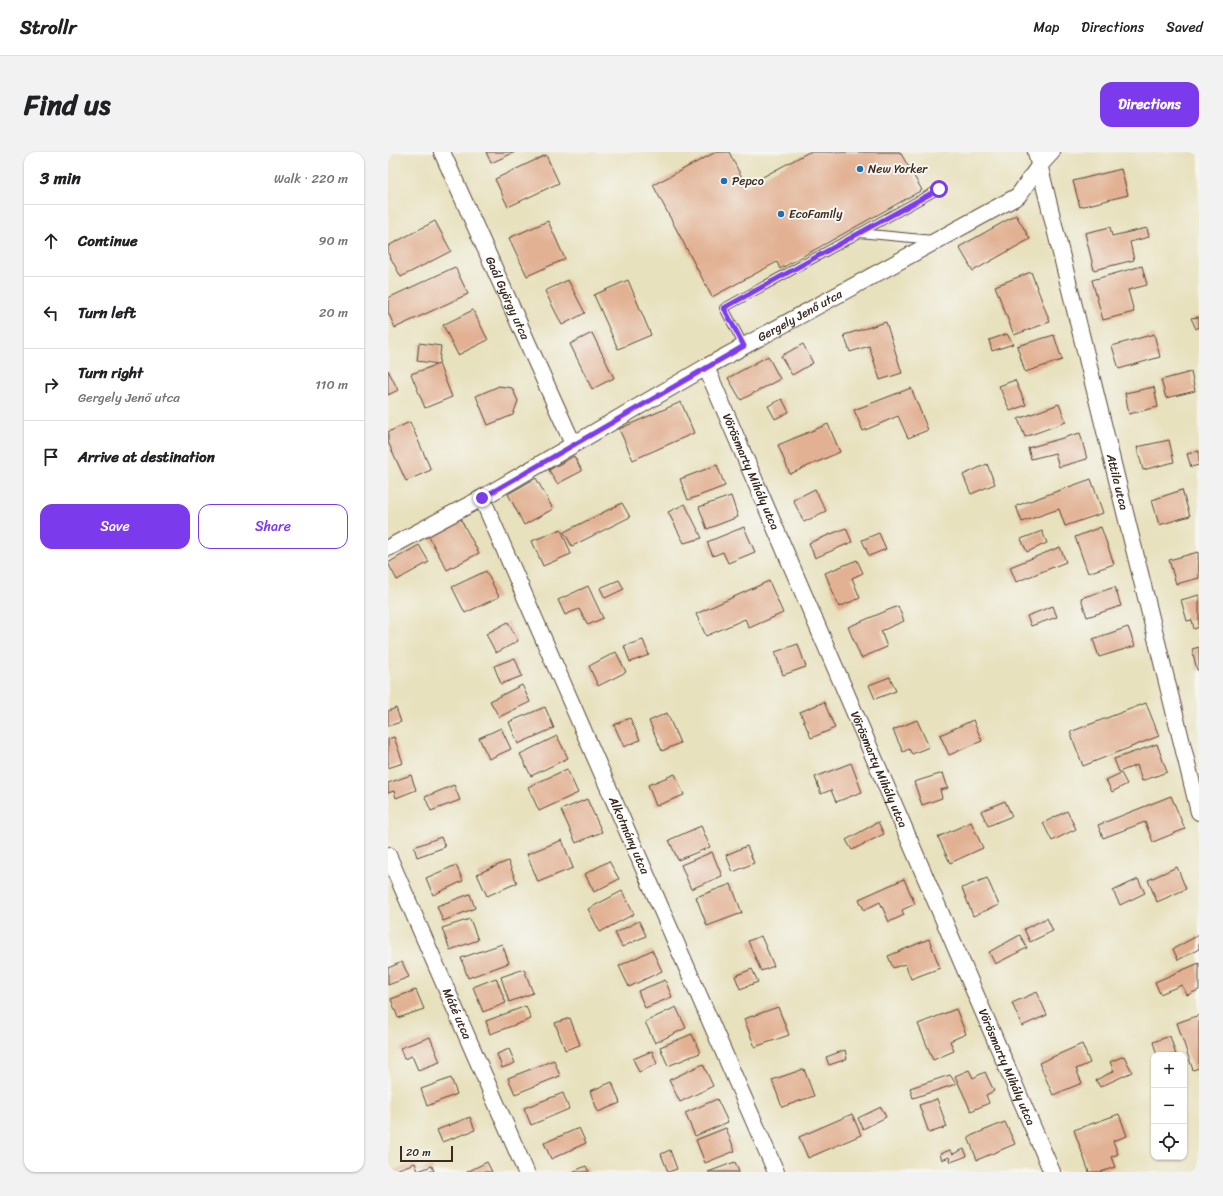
<!DOCTYPE html>
<meta charset="utf-8">
<style>
body{margin:0;font-family:Sriracha,sans-serif;background:#f2f2f2;color:#202124}
.controls{position:absolute;right:12px;bottom:12px;display:grid;overflow:hidden;border-radius:8px;box-shadow:0 1px 3px #0004}
.controls button{width:36px;height:36px;display:grid;place-items:center;padding:0;border:0;border-bottom:1px solid #e0e0e0;background:#fff;color:#202124;font:20px sans-serif}
.scale{position:absolute;left:12px;bottom:10px;width:53px;box-sizing:border-box;padding-left:4px;border:2px solid #3b2a1e;border-top:0;font-size:11px;line-height:14px;white-space:nowrap;color:#3b2a1e;-webkit-text-stroke:3px #f6f6f2;paint-order:stroke}
.stop{position:absolute;width:12px;height:12px;margin:-9px;border:3px solid #7c3aed;border-radius:50%;background:#fff}
.stop.end{background:#7c3aed;border-color:#fff;box-shadow:0 1px 4px #0008}
.list{margin:0;padding:0;list-style:none}
h2{display:flex;justify-content:space-between;align-items:center;height:52px;margin:0;padding:0 16px;font-size:17px}
h2 small{font-size:13px;font-weight:400;color:#757577}
.list li{display:grid;grid-template-columns:26px 1fr auto;gap:12px;align-items:center;box-sizing:border-box;height:72px;padding:0 16px;border-top:1px solid #e0e0e0}
.list b{display:block;font-size:15px;white-space:nowrap}
.list p{margin:0;font-size:13px;white-space:nowrap;color:#757577}
.list em{font-size:13px;font-style:normal;color:#757577}
.actions{display:flex;gap:8px;padding:12px 16px}
.actions a{flex:1;padding:9px 0;border:1px solid #7c3aed;border-radius:12px;text-align:center;font-size:14px;color:#7c3aed}
.actions .main{background:#7c3aed;color:#fff}
.icon{flex:none;width:22px;height:22px;fill:none;stroke:currentColor;stroke-width:2;stroke-linecap:round;stroke-linejoin:round}
.map{position:relative;flex:none;width:811px;height:1020px;overflow:hidden;border-radius:12px}
header{display:flex;align-items:center;gap:24px;box-sizing:border-box;height:56px;padding:0 20px;background:#fff;border-bottom:1px solid #e0e0e0}
header strong{font-size:19px}
nav{display:flex;gap:22px;margin-inline-start:auto;font-size:14px}
.intro{display:flex;align-items:center;justify-content:space-between;box-sizing:border-box;height:96px;padding:0 24px}
h1{margin:0;font-size:28px}
.button{padding:10px 18px;border-radius:12px;background:#7c3aed;color:#fff;font-size:14px;font-weight:700}
main{display:flex;gap:24px;padding:0 24px}
aside{flex:1;background:#fff;border-radius:12px;box-shadow:0 1px 3px #0004}
.map>svg:first-child{display:block}
.building{fill:#e2b193}
.lines{fill:none;stroke-linecap:round;stroke-linejoin:round}
.service-casing{stroke:#554536;stroke-width:10}
.minor-casing{stroke:#554536;stroke-width:18}
.service{stroke:#fff;stroke-width:8}
.minor{stroke:#fff;stroke-width:16}
.route{stroke:#7c3aed;stroke-width:5}
.poi-dot{fill:#1f6fb2;stroke:#f6f6f2;stroke-width:1.5}
.labels{text-anchor:middle;dominant-baseline:central;stroke-width:4;stroke-linejoin:round;paint-order:stroke}
.poi-label{font-size:12px;fill:#3b2a1e;stroke:#f6f6f2;text-anchor:start}
.street-label{font-size:12px;fill:#3b2a1e;stroke:#f6f6f2}
</style>
<header>
<strong>Strollr</strong>
<nav><a>Map</a><a>Directions</a><a>Saved</a></nav>
</header>
<div class="intro"><h1>Find us</h1><a class="button">Directions</a></div>
<main>
<aside>
<h2>3 min<small>Walk · 220 m</small></h2>
<ul class="list">
<li><svg class="icon" aria-label="ahead" viewBox="0 0 24 24"><path d="M12 20V5M6 11l6-6 6 6"/></svg><div><b>Continue</b></div><em>90 m</em></li>
<li><svg class="icon" aria-label="left" viewBox="0 0 24 24"><path d="M17 20v-9H6M10 6l-5 5 5 5"/></svg><div><b>Turn left</b></div><em>20 m</em></li>
<li><svg class="icon" aria-label="right" viewBox="0 0 24 24"><path d="M7 20v-9h11M14 6l5 5-5 5"/></svg><div><b>Turn right</b><p>Gergely Jenő utca</p></div><em>110 m</em></li>
<li><svg class="icon" aria-label="arrive" viewBox="0 0 24 24"><path d="M6 21V4h12l-3 4 3 4H6"/></svg><div><b>Arrive at destination</b></div></li>
</ul>
<div class="actions"><a class="main">Save</a><a>Share</a></div>
</aside>
<div class="map">
<svg width="811" height="1020" viewBox="0 0 811 1020">
<rect width="100%" height="100%" fill="#f6f6f2"/>
<filter id="ink" filterUnits="userSpaceOnUse"><feTurbulence type="fractalNoise" baseFrequency=".025" numOctaves="2"/><feDisplacementMap in="SourceGraphic" scale="8" xChannelSelector="R" yChannelSelector="G"/><feConvolveMatrix kernelMatrix="1 2 1 2 8 2 1 2 1" color-interpolation-filters="sRGB"/></filter>
<filter id="wash" filterUnits="userSpaceOnUse"><feTurbulence type="fractalNoise" baseFrequency=".012" numOctaves="4" result="noise"/><feDisplacementMap in="SourceGraphic" scale="16" xChannelSelector="R" yChannelSelector="G"/><feGaussianBlur stdDeviation="0.9" result="paint"/><feColorMatrix in="noise" values="0 0 0 0 0 0 0 0 0 0 0 0 0 0 0 0 0 1.4 0 .05"/><feComposite in="paint" operator="in"/></filter>
<g filter="url(#wash)">
<rect width="100%" height="100%" fill="#e8e1be"/>
<g id="blocks">
<g class="building">
<path d="M98 0H127L103 11Z"/>
<path d="M328 0H341L358 34 421 0H512L534 38 392 117 389 110 324 145 265 33Z"/>
<path d="M158 3 171 31 120 55 107 27Z"/>
<path d="M733 17 740 43 692 55 685 29Z"/>
<path d="M628 63 642 87 585 119 571 95Z"/>
<path d="M47 69 63 99 13 125 0 101V94Z"/>
<path d="M160 69 177 107 139 124 121 86Z"/>
<path d="M722 75 724 84 759 76 761 85 742 90 746 108 706 118 697 81Z"/>
<path d="M754 114 759 133 740 138 746 160 715 168 704 128Z"/>
<path d="M67 115 80 142 7 176 0 160V146Z"/>
<path d="M643 120 662 170 626 183 607 134Z"/>
<path d="M180 128 197 161 174 173 157 139Z"/>
<path d="M240 128 263 183 230 197 206 143Z"/>
<path d="M85 158 100 188 70 203 55 173Z"/>
<path d="M811 165V175L808 177 803 166Z"/>
<path d="M498 170 514 221 492 228 481 194 462 200 456 183Z"/>
<path d="M204 181 226 226 204 237 182 192Z"/>
<path d="M619 182 625 192 604 199 601 188Z"/>
<path d="M766 182 772 205 731 217 724 194Z"/>
<path d="M666 183 674 208 637 220 629 194Z"/>
<path d="M31 191 53 194 51 212 64 245 37 256 23 222 51 212 29 209Z"/>
<path d="M415 192 425 211 404 223 393 204Z"/>
<path d="M380 204 392 227 353 248 340 226Z"/>
<path d="M0 218 10 238 0 243Z"/>
<path d="M803 220 807 239 778 246 773 228Z"/>
<path d="M627 228 638 253 622 259 611 234Z"/>
<path d="M111 234 124 236 130 249 125 263 100 273 88 244Z"/>
<path d="M766 235 770 255 741 262 737 241Z"/>
<path d="M523 236 540 278 520 286 510 264 475 279 466 258Z"/>
<path d="M394 247 401 260 387 267 380 254Z"/>
<path d="M293 250 306 281 245 308 231 277Z"/>
<path d="M671 252 678 270 637 285 630 267Z"/>
<path d="M22 270 43 318 18 329 0 290V280Z"/>
<path d="M440 272 452 300 402 322 390 293Z"/>
<path d="M692 281 699 307 671 315 667 301 643 307 640 296Z"/>
<path d="M781 288 786 310 755 318 749 295Z"/>
<path d="M811 299V313L803 315 799 302Z"/>
<path d="M186 304 194 319 169 332 161 318Z"/>
<path d="M599 312 607 332 583 342 575 323Z"/>
<path d="M329 313 337 334 300 348 292 327Z"/>
<path d="M148 326 165 357 136 373 120 342Z"/>
<path d="M703 327 715 361 677 374 671 357 634 370 628 354Z"/>
<path d="M427 337 438 359 416 370 405 348Z"/>
<path d="M794 338 802 364 771 373 764 348Z"/>
<path d="M343 344 350 365 319 377 311 355Z"/>
<path d="M234 351 242 365 184 394 176 380Z"/>
<path d="M297 352 314 386 296 391 280 360Z"/>
<path d="M72 366 91 401 59 418 40 383Z"/>
<path d="M356 375 367 400 340 411 335 400 325 404 319 390Z"/>
<path d="M713 375 726 412 700 421 687 385Z"/>
<path d="M458 376 464 390 427 406 421 391Z"/>
<path d="M173 377 183 402 155 414 144 389Z"/>
<path d="M654 379 659 391 639 400 633 387Z"/>
<path d="M491 381 498 397 481 404 474 388Z"/>
<path d="M31 393 41 410 9 428 0 411Z"/>
<path d="M672 395 678 410 628 430 622 415Z"/>
<path d="M810 400 811 426 788 432 781 408Z"/>
<path d="M469 408 475 421 464 426 472 446 451 455 437 421Z"/>
<path d="M98 419 111 445 77 461 64 435Z"/>
<path d="M231 428 236 437 217 446 212 436Z"/>
<path d="M381 429 395 461 361 476 357 467 318 484 308 462Z"/>
<path d="M200 434 215 466 200 473 191 457 177 463 170 448Z"/>
<path d="M727 435 733 454 699 465 693 446Z"/>
<path d="M811 443V475L806 477 804 468 799 469 793 448Z"/>
<path d="M510 454 516 469 493 479 499 495 473 506 460 475Z"/>
<path d="M665 454 669 465 643 474 639 464Z"/>
<path d="M120 470 130 489 108 501 98 482Z"/>
<path d="M740 475 747 494 711 505 705 487Z"/>
<path d="M255 488 261 503 242 510 236 494Z"/>
<path d="M410 492 418 515 395 523 387 500Z"/>
<path d="M811 495V518H809L804 497Z"/>
<path d="M228 500 238 520 210 534 201 514Z"/>
<path d="M127 506 134 524 113 532 106 514Z"/>
<path d="M502 525 508 539 487 547 481 533Z"/>
<path d="M134 533 142 550 111 565 102 549Z"/>
<path d="M436 550 447 576 423 586 412 560Z"/>
<path d="M758 551 771 584 695 614 682 580Z"/>
<path d="M157 555 166 576 130 592 121 570Z"/>
<path d="M8 556 13 570 0 574V559Z"/>
<path d="M279 561 292 591 274 599 261 569Z"/>
<path d="M242 566 252 588 236 595 226 573Z"/>
<path d="M529 568 541 595 524 602 521 597 515 600 505 578Z"/>
<path d="M585 568 594 589 561 603 552 583Z"/>
<path d="M113 576 123 597 101 607 91 586Z"/>
<path d="M169 584 180 606 143 624 132 602Z"/>
<path d="M6 585 15 611 0 616V587Z"/>
<path d="M769 592 779 620 754 629 749 613 731 620 726 607Z"/>
<path d="M463 611 474 640 448 650 443 638 433 642 427 625Z"/>
<path d="M179 617 190 641 151 659 140 635Z"/>
<path d="M555 621 560 636 552 638 554 646 534 653 526 630Z"/>
<path d="M733 621 739 632 724 640 718 628Z"/>
<path d="M287 622 296 643 268 654 260 633Z"/>
<path d="M23 623 28 638 8 646 6 639 0 641V631Z"/>
<path d="M66 633 72 648 43 659 37 645Z"/>
<path d="M783 644 797 677 765 690 757 670 715 686 710 673Z"/>
<path d="M199 647 214 680 188 691 173 658Z"/>
<path d="M617 649 624 664 600 674 593 659Z"/>
<path d="M679 659 688 677 664 689 655 671Z"/>
<path d="M490 670 496 682 464 698 458 688Z"/>
<path d="M583 670 595 696 562 711 550 685Z"/>
<path d="M313 674 322 695 290 708 281 688Z"/>
<path d="M53 685 57 695 29 705 26 695Z"/>
<path d="M174 688 185 716 150 730 139 702Z"/>
<path d="M359 694 366 711 345 720 338 703Z"/>
<path d="M324 700 334 724 303 737 293 713Z"/>
<path d="M120 709 129 731 99 744 89 722Z"/>
<path d="M221 709 231 727 206 740 197 722Z"/>
<path d="M68 713 75 729 45 743 38 726Z"/>
<path d="M789 715 798 737 769 750 760 728Z"/>
<path d="M599 726 611 753 585 764 574 736Z"/>
<path d="M516 727 527 752 514 758 516 763 501 770 492 750 476 758 471 747Z"/>
<path d="M750 727 757 741 732 753 725 739Z"/>
<path d="M343 732 354 761 319 774 308 745Z"/>
<path d="M234 739 246 762 212 780 200 757Z"/>
<path d="M82 742 87 756 55 769 49 754Z"/>
<path d="M659 766 665 779 642 790 636 777Z"/>
<path d="M82 767 90 788 62 798 54 776Z"/>
<path d="M251 769 258 784 234 795 227 781Z"/>
<path d="M632 783 639 796 607 812 601 800Z"/>
<path d="M811 783V797L790 808 785 797Z"/>
<path d="M373 784 386 814 373 819 360 789Z"/>
<path d="M541 787 552 816 523 827 517 812 505 816 500 804Z"/>
<path d="M114 792 121 811 80 826 73 806Z"/>
<path d="M264 798 274 819 241 835 231 814Z"/>
<path d="M14 810 21 825 0 833V816Z"/>
<path d="M811 811V838L799 843 794 833 772 842 767 830Z"/>
<path d="M136 817 145 841 121 850 113 825Z"/>
<path d="M364 817 370 830 352 837 347 824Z"/>
<path d="M108 826 118 851 95 860 85 835Z"/>
<path d="M277 828 284 845 257 856 250 839Z"/>
<path d="M28 838 36 857 10 866 3 847Z"/>
<path d="M649 840 659 863 634 874 624 851Z"/>
<path d="M138 854 143 867 102 882 98 869Z"/>
<path d="M288 855 298 876 267 891 257 870Z"/>
<path d="M390 855 401 883 367 895 356 867Z"/>
<path d="M568 857 578 882 562 889 566 899 545 908 530 872Z"/>
<path d="M811 863V916L805 918 789 871Z"/>
<path d="M182 866 192 893 177 898 167 871Z"/>
<path d="M304 882 312 901 280 914 272 895Z"/>
<path d="M782 884 788 903H769L765 890Z"/>
<path d="M42 885 52 910 30 918 24 904 16 907 12 896Z"/>
<path d="M694 892 702 911 688 917 694 931 665 943 651 911Z"/>
<path d="M121 897 127 911 114 916 109 902Z"/>
<path d="M457 898 459 907 441 913 438 905Z"/>
<path d="M264 899 269 912 251 920 245 907Z"/>
<path d="M736 904 744 920 712 935 708 928 726 919 722 910Z"/>
<path d="M166 908 172 924 127 942 120 926Z"/>
<path d="M315 912 325 934 292 950 281 928Z"/>
<path d="M416 917 426 944 394 955 384 928Z"/>
<path d="M581 918 585 926 597 920 606 939 598 943 601 951 583 959 567 924Z"/>
<path d="M562 923 568 932 525 946 522 936Z"/>
<path d="M63 926 69 942 39 954 33 937Z"/>
<path d="M224 930 232 951 210 960 202 939Z"/>
<path d="M175 941 181 957 143 973 136 956Z"/>
<path d="M329 947 340 970 307 984 297 961Z"/>
<path d="M549 947 559 975 541 981 531 953Z"/>
<path d="M493 955 498 965 475 977 470 966Z"/>
<path d="M464 962 473 983 420 1006 411 985Z"/>
<path d="M731 962 739 984 725 989 730 1002 723 1005 727 1015 713 1020H701L686 978Z"/>
<path d="M82 965 87 978 54 990 49 978Z"/>
<path d="M617 970 627 992 589 1008 580 985Z"/>
<path d="M191 976 198 991 163 1007 156 991Z"/>
<path d="M338 976 347 999 317 1011 308 988Z"/>
<path d="M576 997 579 1004 563 1010 561 1005 554 1008 552 1002 562 998 565 1002Z"/>
<path d="M282 998 289 1017 280 1020 273 1002Z"/>
<path d="M99 1010 104 1020H79Z"/>
<path d="M347 1010 351 1020H320Z"/>
<path d="M27 1011 30 1019 44 1014 46 1019 2 1020Z"/>
<path d="M198 1014 201 1020H184Z"/>
</g>
</g>
</g>
<g filter="url(#ink)">
<use href="#blocks" fill-opacity="0" stroke="#554536" stroke-width="1"/>
<g class="lines">
<g class="service-casing">
<g id="service">
<path d="M471 81 545 88"/>
<path d="M356 194 336 156 551 37"/>
</g>
</g>
<g class="minor-casing">
<g id="minor">
<path id="s1" d="M54 0 185 292"/>
<path id="s2" d="M648 0 811 660"/>
<path id="s3" d="M318 215 664 1020"/>
<path id="s4" d="M94 346 388 1020"/>
<path id="s5" d="M0 396 94 346 318 215 630 44 651 14 664 0"/>
<path id="s6" d="M0 703 138 1020"/>
</g>
</g>
<use href="#service" class="service"/>
<use href="#minor" class="minor"/>
</g>
</g>
<g class="lines" filter="url(#ink)">
<path class="route" d="M94 346 356 194 336 156 551 37"/>
</g>
<g class="poi-dot">
<circle cx="472" cy="17" r="4"/>
<circle cx="336" cy="29" r="4"/>
<circle cx="393" cy="62" r="4"/>
</g>
<g class="labels">
<g class="poi-label">
<text x="480" y="17">New Yorker</text>
<text x="344" y="29">Pepco</text>
<text x="401" y="62">EcoFamily</text>
</g>
<g class="street-label">
<text stroke="none"><textPath href="#s1" startOffset="160">Gaál György utca</textPath></text>
<text stroke="none"><textPath href="#s5" startOffset="473">Gergely Jenő utca</textPath></text>
<text stroke="none"><textPath href="#s3" startOffset="114">Vörösmarty Mihály utca</textPath></text>
<text stroke="none"><textPath href="#s2" startOffset="340">Attila utca</textPath></text>
<text stroke="none"><textPath href="#s3" startOffset="438">Vörösmarty Mihály utca</textPath></text>
<text stroke="none"><textPath href="#s4" startOffset="368">Alkotmány utca</textPath></text>
<text stroke="none"><textPath href="#s6" startOffset="173">Máté utca</textPath></text>
<text stroke="none"><textPath href="#s3" startOffset="762">Vörösmarty Mihály utca</textPath></text>
</g>
</g>
</svg>
<div class="controls">
<button>+</button>
<button>−</button>
<button><svg class="icon" aria-label="locate" viewBox="0 0 24 24"><circle cx="12" cy="12" r="6"/><path d="M12 2v4M12 18v4M2 12h4M18 12h4"/></svg></button>
</div>
<div class="scale">20 m</div>
<div class="stop" style="left:551px;top:37px"></div>
<div class="stop end" style="left:94px;top:346px"></div>
</div>
</main>
